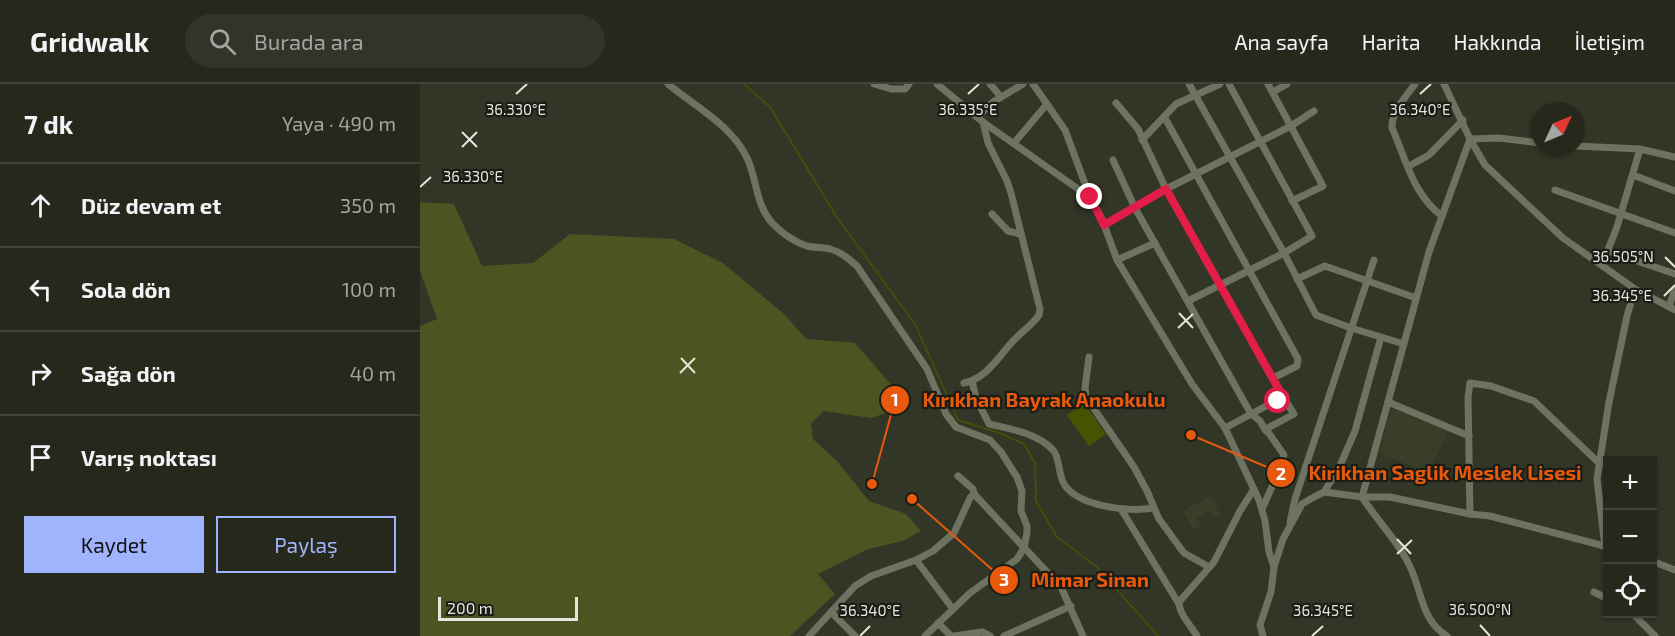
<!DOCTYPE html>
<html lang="tr">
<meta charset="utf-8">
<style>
body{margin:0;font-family:"Exo 2",sans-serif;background:#323429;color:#f1f3f6}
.controls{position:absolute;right:18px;bottom:18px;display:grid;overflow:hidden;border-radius:0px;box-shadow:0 2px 4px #0004}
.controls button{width:54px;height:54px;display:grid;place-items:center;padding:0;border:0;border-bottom:2px solid #42443b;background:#26281c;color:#f1f3f6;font:30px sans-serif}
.compass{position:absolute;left:1111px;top:18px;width:54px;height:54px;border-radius:50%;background:#26281c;box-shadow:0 2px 4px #0004;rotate:46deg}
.scale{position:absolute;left:18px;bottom:15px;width:140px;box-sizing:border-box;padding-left:6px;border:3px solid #e3e6db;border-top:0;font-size:16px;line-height:21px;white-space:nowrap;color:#e3e6db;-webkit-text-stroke:4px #1a1c15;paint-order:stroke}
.stop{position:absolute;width:18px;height:18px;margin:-14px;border:4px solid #e11d48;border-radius:50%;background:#fff}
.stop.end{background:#e11d48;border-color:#fff;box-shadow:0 2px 6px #0008}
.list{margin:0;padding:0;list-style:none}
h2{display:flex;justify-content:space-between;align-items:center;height:78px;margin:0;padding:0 24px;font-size:26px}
h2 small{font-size:20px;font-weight:400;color:#a4a6a3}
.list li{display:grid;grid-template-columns:39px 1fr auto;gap:18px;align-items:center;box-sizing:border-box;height:84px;padding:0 24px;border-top:2px solid #42443b}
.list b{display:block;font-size:22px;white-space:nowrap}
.list em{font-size:20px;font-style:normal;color:#a4a6a3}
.actions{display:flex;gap:12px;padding:18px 24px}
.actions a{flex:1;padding:14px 0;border:2px solid #a0b3fd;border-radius:0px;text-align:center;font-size:21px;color:#a0b3fd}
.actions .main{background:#a0b3fd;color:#111}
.icon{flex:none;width:33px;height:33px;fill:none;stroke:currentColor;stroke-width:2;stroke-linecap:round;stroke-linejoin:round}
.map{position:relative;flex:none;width:1255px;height:552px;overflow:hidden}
header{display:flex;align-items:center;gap:36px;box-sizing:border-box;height:84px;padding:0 30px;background:#26281c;border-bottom:2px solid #42443b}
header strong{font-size:28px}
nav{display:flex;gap:33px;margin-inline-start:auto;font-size:21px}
.search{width:420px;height:54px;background:#323429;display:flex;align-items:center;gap:15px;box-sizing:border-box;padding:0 21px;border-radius:33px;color:#a4a6a3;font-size:22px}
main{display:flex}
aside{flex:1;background:#26281c}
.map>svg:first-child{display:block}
.built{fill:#383e27}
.green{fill:#4a5522}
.water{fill:#465401}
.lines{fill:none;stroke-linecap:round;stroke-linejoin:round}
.stream{stroke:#465401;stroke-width:1.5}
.minor{stroke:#6e7361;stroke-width:7}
.route{stroke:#e11d48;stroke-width:8}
.ticks{fill:none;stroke:#e3e6db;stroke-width:2}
.ticks-label{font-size:15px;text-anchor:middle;fill:#e3e6db;stroke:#1a1c15;stroke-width:4.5;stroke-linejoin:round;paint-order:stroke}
.leader{fill:none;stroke:#e8590c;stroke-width:2}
.callout-dot{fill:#e8590c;stroke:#1a1c15;stroke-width:2}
.mark-label{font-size:18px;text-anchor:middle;font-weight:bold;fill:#fff}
.callout-label{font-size:20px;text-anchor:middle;font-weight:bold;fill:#e8590c;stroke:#1a1c15;stroke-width:4.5;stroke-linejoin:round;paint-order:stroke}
</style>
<header>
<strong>Gridwalk</strong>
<div class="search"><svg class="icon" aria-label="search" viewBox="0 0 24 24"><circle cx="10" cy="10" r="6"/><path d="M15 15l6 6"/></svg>Burada ara</div>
<nav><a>Ana sayfa</a><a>Harita</a><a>Hakkında</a><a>İletişim</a></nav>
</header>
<main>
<aside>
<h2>7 dk<small>Yaya · 490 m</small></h2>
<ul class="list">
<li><svg class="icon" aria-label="ahead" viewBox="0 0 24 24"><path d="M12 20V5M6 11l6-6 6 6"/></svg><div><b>Düz devam et</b></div><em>350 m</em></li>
<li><svg class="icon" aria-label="left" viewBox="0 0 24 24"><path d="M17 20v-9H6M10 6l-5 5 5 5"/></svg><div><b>Sola dön</b></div><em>100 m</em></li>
<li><svg class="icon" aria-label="right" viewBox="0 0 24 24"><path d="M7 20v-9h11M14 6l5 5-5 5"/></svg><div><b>Sağa dön</b></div><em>40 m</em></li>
<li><svg class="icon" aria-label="arrive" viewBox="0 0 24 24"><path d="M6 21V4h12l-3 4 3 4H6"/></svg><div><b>Varış noktası</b></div></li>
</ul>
<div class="actions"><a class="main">Kaydet</a><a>Paylaş</a></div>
</aside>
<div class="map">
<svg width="1255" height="552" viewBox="0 0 1255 552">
<rect width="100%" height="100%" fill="#323626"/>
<g class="built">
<path d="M974 325 1028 348 1009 388 959 370 970 328Z"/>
<path d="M790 412 800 430 793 434 789 427 781 433 780 432 777 434 781 441 773 445 763 427Z"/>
</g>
<path class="green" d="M0 118 34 120 62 182 113 179 150 150 254 155 303 179 364 230 386 255 435 259 474 304 469 328 451 334 403 327 391 340 393 355 417 377 449 417 486 430 501 447 483 457 448 465 398 490 415 510 370 552H0V242L17 235 0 187Z"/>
<path class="water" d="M664 319 686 350 669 362 647 331Z"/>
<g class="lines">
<path class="stream" d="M324 0 350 23 418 135 495 240 538 336 582 350 604 360 615 379 616 417 637 453 677 483 738 552"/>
<g class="minor">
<path d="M248 0C276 23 313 42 328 76 337 97 336 122 353 140 362 149 375 158 387 162 395 164 403 163 410 165 421 168 429 175 437 182L507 285 526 330 536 343 570 356 581 368 597 393 602 407 601 427 607 442V449L604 464 597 475 550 509 505 552"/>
<path d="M454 0 471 5H485L489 0"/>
<path d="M517 0 563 38 668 112"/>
<path d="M570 0 581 13"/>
<path d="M613 0 645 46 670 113 682 135 697 176 772 300 805 344 839 416 845 437 849 468 854 483"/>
<path d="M769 0 864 169 896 231 931 244 984 260"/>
<path d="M848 0 903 102 872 117"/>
<path d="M995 0C986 13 971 28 972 44 986 75 993 111 1022 132"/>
<path d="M1024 0 1050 55 1065 81 1143 154 1215 205 1255 226"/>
<path d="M853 8 867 0"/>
<path d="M696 19 718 45 746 105 863 313 805 344"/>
<path d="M557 33 573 18 603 0"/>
<path d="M745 34 878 275 877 282 853 294"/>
<path d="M722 56 756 20 800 0"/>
<path d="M594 59 627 20"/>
<path d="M1156 62 1220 65 1255 73"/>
<path d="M693 76 715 124 831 330 840 337 846 347"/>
<path d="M989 82 1009 71 1043 36"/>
<path d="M1213 91 1255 107"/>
<path d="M1135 106 1255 149"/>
<path d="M572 130 588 147 600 150"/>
<path d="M684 141 746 105 871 42 894 27"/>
<path d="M1188 167 1255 190"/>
<path d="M697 176 735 159"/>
<path d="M1182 181 1197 143 1220 65"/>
<path d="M877 195 905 182 996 214"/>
<path d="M768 217 864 169 892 152 809 0"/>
<path d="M1249 223 1255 205"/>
<path d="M669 273 665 304 666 313 714 383 727 407 739 435 764 469 789 483"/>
<path d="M552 297 556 314 569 340C590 345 617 349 633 366 640 373 638 390 644 400 658 423 710 428 734 424"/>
<path d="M544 299C568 294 579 271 595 255 603 247 613 240 619 231L620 225 591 109 587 97 568 59 563 38"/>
<path d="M968 318 1049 352"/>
<path d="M538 392 553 405 554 410"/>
<path d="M904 408 919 384 935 347 961 253"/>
<path d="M701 425 759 520"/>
<path d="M842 425 859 387 864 371 846 345 874 330 863 313"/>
<path d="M1050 430 1048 313 1050 299 1071 302 1114 317 1180 380"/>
<path d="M870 438 875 415 954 176"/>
<path d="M1185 463 1177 395 1189 318 1207 232 1215 205"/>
<path d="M496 476 533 525"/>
<path d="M1232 477 1255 486"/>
<path d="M1174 508 1188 515"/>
<path d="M411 528 435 552"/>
<path d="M1213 530 1235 552"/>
<path d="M518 539 531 552"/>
<path d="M389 552 435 502 451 492 496 476 513 467 534 449 550 414 554 410 641 503 663 552"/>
<path d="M534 552 562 548 570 552"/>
<path d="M584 552 651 522"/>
<path d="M777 552C771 542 759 530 759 518L794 478 820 427 834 405"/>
<path d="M843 552 840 541 851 508 854 483 863 455 882 420 894 413 904 408 942 413H970L1050 430 1070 432 1188 463"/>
<path d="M1027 552C1003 538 1002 511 992 487 980 459 958 438 942 413L1009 168 1050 55 1079 54 1120 59"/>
</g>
</g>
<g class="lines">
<path class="route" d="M670 113 684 141 746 105 861 309 863 313 858 317"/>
</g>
<path class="ticks" d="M96 10 107 0M548 10 559 0M1000 10 1011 0M42 48 57 63M42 63 57 48M0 103 11 93M1245 173 1255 183M1244 212 1255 201M759 229 773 244M758 244 773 230M261 274 275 289M260 289 275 274M977 455 991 470M977 470 992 456M1060 541 1070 552M440 552 450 542M892 552 903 542"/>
<g class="ticks-label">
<text x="96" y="31">36.330°E</text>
<text x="548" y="31">36.335°E</text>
<text x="1000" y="31">36.340°E</text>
<text x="53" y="98">36.330°E</text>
<text x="1203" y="178">36.505°N</text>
<text x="1202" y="217">36.345°E</text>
<text x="1060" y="531">36.500°N</text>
<text x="450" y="532">36.340°E</text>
<text x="903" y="532">36.345°E</text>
</g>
<path class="leader" d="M452 400L475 316M771 351L861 389M492 415L584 496"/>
<g class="callout-dot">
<circle cx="452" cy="400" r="6"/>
<circle cx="771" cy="351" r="6"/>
<circle cx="492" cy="415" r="6"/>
<circle cx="475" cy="316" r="15"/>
<circle cx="861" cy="389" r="15"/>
<circle cx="584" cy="496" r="15"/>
</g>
<g class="mark-label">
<text x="475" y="322">1</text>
<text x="861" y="396">2</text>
<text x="584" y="502">3</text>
</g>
<g class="callout-label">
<text x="624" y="323">Kırıkhan Bayrak Anaokulu</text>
<text x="1025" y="396">Kirikhan Saglik Meslek Lisesi</text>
<text x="670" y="503">Mimar Sinan</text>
</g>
</svg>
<div class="controls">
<button>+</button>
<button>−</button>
<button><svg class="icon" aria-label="locate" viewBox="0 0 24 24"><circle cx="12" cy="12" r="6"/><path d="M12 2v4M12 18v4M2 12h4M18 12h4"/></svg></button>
</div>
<svg class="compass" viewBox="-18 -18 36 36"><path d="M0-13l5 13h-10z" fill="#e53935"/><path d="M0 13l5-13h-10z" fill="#a4a6a3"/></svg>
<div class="scale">200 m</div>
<div class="stop" style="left:858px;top:317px"></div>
<div class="stop end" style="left:670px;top:113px"></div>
</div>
</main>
